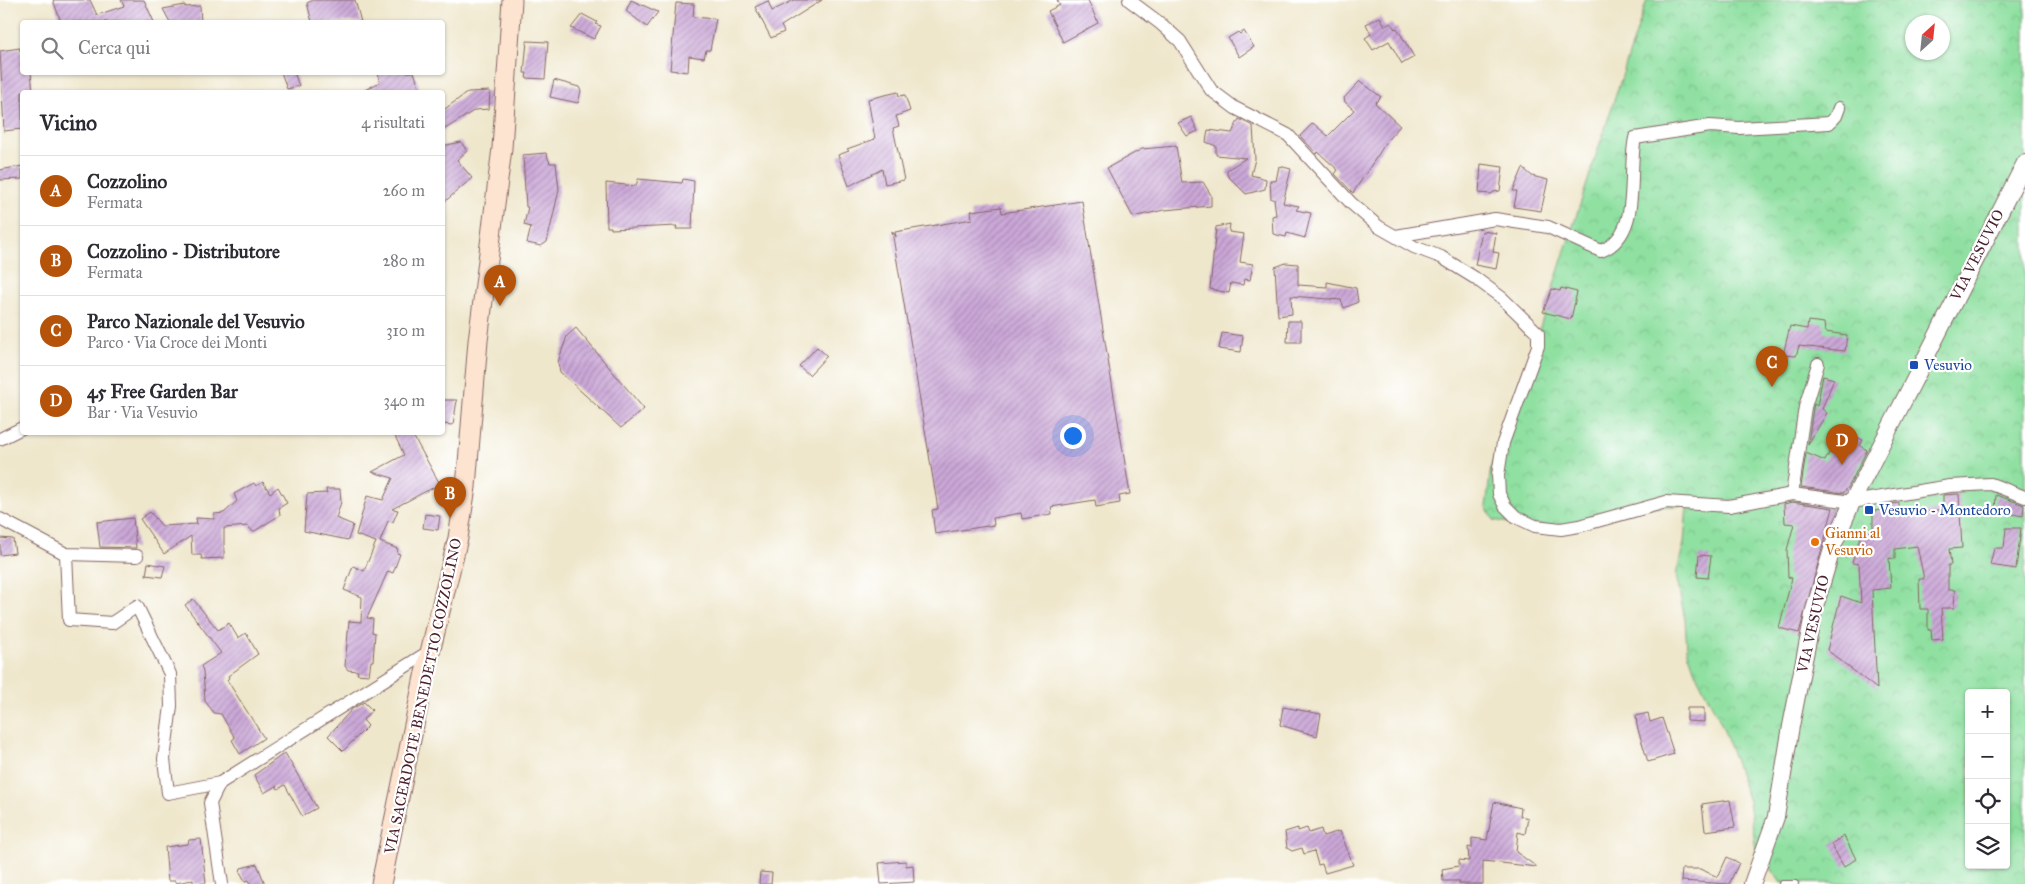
<!DOCTYPE html>
<html lang="it">
<meta charset="utf-8">
<style>
body{margin:0;font-family:"IM FELL Great Primer",serif;background:#f7f7f7;color:#2b2b33}
.controls{position:absolute;right:15px;bottom:15px;display:grid;overflow:hidden;border-radius:5px;box-shadow:0 1px 4px #0004}
.controls button{width:45px;height:45px;display:grid;place-items:center;padding:0;border:0;border-bottom:1px solid #e1e1e2;background:#fff;color:#2b2b33;font:25px sans-serif}
.compass{position:absolute;left:1905px;top:15px;width:45px;height:45px;border-radius:50%;background:#fff;box-shadow:0 1px 4px #0004;rotate:27deg}
.you{position:absolute;left:1072px;top:435px;width:18px;height:18px;margin:-12px;border:4px solid #fff;border-radius:50%;background:#1a73e8;box-shadow:0 0 0 8px #1a73e833}
.badge{display:grid;place-items:center;width:32px;height:32px;border-radius:50%;background:#b45309;color:#fff;font-size:16px;font-weight:700}
.pin{position:absolute;translate:-50% -41px;filter:drop-shadow(0 1px 2px #0008)}
.pin::after{content:'';position:absolute;top:26px;width:18px;height:15px;background:inherit;clip-path:polygon(0 0,100% 0,50% 100%)}
.list{margin:0;padding:0;list-style:none}
h2{display:flex;justify-content:space-between;align-items:center;height:65px;margin:0;padding:0 20px;font-size:21px}
h2 small{font-size:16px;font-weight:400;color:#7c7c81}
.list li{display:grid;grid-template-columns:32px 1fr auto;gap:15px;align-items:center;box-sizing:border-box;height:70px;padding:0 20px;border-top:1px solid #e1e1e2}
.list b{display:block;font-size:19px;white-space:nowrap}
.list p{margin:0;font-size:16px;white-space:nowrap;color:#7c7c81}
.list em{font-size:16px;font-style:normal;color:#7c7c81}
.icon{flex:none;width:28px;height:28px;fill:none;stroke:currentColor;stroke-width:2;stroke-linecap:round;stroke-linejoin:round}
.map{position:relative;flex:none;width:2025px;height:884px;overflow:hidden}
.search{position:absolute;background:#fff;box-shadow:0 1px 4px #0004;left:20px;top:20px;width:425px;height:55px;display:flex;align-items:center;gap:12px;box-sizing:border-box;padding:0 18px;border-radius:5px;color:#7c7c81;font-size:19px}
.panel{position:absolute;background:#fff;box-shadow:0 1px 4px #0004;left:20px;top:90px;width:425px;height:345px;border-radius:5px}
.map>svg:first-child{display:block}
.park{fill:url(#park-crowns);stroke:#6c8066;fill-rule:evenodd}
.building{fill:url(#building-hatch)}
.lines{fill:none;stroke-linecap:round;stroke-linejoin:round}
.service-casing{stroke:#846563;stroke-width:8}
.minor-casing{stroke:#846563;stroke-width:14}
.tertiary-casing{stroke:#846563;stroke-width:18}
.secondary-casing{stroke:#846563;stroke-width:21}
.service{stroke:#fff;stroke-width:6}
.minor{stroke:#fff;stroke-width:12}
.tertiary{stroke:#fff;stroke-width:16}
.secondary{stroke:#fde4d0;stroke-width:19}
.transit-dot{fill:#1a4fb4;stroke:#fff;stroke-width:2}
.food-dot{fill:#e8710a;stroke:#fff;stroke-width:2}
.labels{text-anchor:middle;dominant-baseline:central;stroke-width:4.5;stroke-linejoin:round;paint-order:stroke}
.street-label{font-size:15px;fill:#4a1f2b;stroke:#fff}
.transit-label{font-size:15px;fill:#164399;stroke:#fff;text-anchor:start}
.food-label{font-size:15px;fill:#c56008;stroke:#fff;text-anchor:start}
</style>
<div class="map">
<svg width="2025" height="884" viewBox="0 0 2025 884">
<defs>
<pattern id="park-crowns" width="20" height="18" patternUnits="userSpaceOnUse" patternTransform="scale(1.25)"><rect width="20" height="18" fill="#8fe0a1"/><path d="M2 6a3 3 0 1 1 6 0M12 15a3 3 0 1 1 6 0" fill="none" stroke="#7dc08b"/></pattern>
<pattern id="building-hatch" width="6" height="6" patternUnits="userSpaceOnUse" patternTransform="scale(1.25)"><rect width="6" height="6" fill="#cba8d8"/><path d="M-1 1l2-2M0 6l6-6M5 7l2-2" fill="none" stroke="#a788af"/></pattern>
</defs>
<rect width="100%" height="100%" fill="#fff"/>
<filter id="ink" filterUnits="userSpaceOnUse"><feTurbulence type="fractalNoise" baseFrequency=".02" numOctaves="2"/><feDisplacementMap in="SourceGraphic" scale="10" xChannelSelector="R" yChannelSelector="G"/><feConvolveMatrix kernelMatrix="1 2 1 2 8 2 1 2 1" color-interpolation-filters="sRGB"/></filter>
<filter id="wash" filterUnits="userSpaceOnUse"><feTurbulence type="fractalNoise" baseFrequency=".0096" numOctaves="4" result="noise"/><feDisplacementMap in="SourceGraphic" scale="20" xChannelSelector="R" yChannelSelector="G"/><feGaussianBlur stdDeviation="1.12" result="paint"/><feColorMatrix in="noise" values="0 0 0 0 0 0 0 0 0 0 0 0 0 0 0 0 0 1.4 0 .05"/><feComposite in="paint" operator="in"/></filter>
<g filter="url(#wash)">
<rect width="100%" height="100%" fill="#efe7cc"/>
<path class="park" d="M1647 0H2025V884L1781 883 1763 856 1757 857 1749 801 1722 725 1695 672 1687 649 1685 619 1676 575 1684 543 1687 505 1642 508 1586 526 1518 525 1494 520 1486 507 1491 467 1498 443 1539 330ZM1912 22H1942V52H1912ZM1969 693H2006V865H1969Z"/>
<g id="blocks">
<g class="building">
<path d="M53 0H90L97 15 124 6 121 0H144L154 22H61Z"/>
<path d="M313 0H355L361 22H312L307 3Z"/>
<path d="M631 0 658 12 647 27 626 11Z"/>
<path d="M794 0H822L781 26 784 32 771 38 755 7 768 1 772 11Z"/>
<path d="M1057 0H1088L1098 23 1063 42 1048 11 1060 5Z"/>
<path d="M676 3 694 4 693 17 716 19 710 50H706L704 58 689 56 688 72 670 70Z"/>
<path d="M185 5V7L200 6 201 22H170L163 9Z"/>
<path d="M582 14 597 22 595 24 601 26 594 39 571 28Z"/>
<path d="M1380 17 1385 26 1391 23 1395 29 1397 28 1414 57 1402 64 1389 41 1373 50 1365 38 1371 34 1366 24Z"/>
<path d="M1244 31 1254 47 1239 57 1228 38 1238 32 1240 34Z"/>
<path d="M527 41 548 42 545 79 526 78 527 73H524Z"/>
<path d="M20 48V51H22V72H31L33 92H22V129L4 131 0 51Z"/>
<path d="M281 72H294L299 86 287 89Z"/>
<path d="M378 72H414L421 92H361L380 82Z"/>
<path d="M554 80 579 87 581 91 578 103 550 97Z"/>
<path d="M1360 81 1381 97 1375 103 1400 126 1389 138 1353 193 1335 174 1338 170 1318 152 1317 154 1300 136 1313 123 1328 136 1354 110 1345 102 1344 98Z"/>
<path d="M490 91 489 109 475 110 442 131V111L468 92Z"/>
<path d="M898 92 899 96 905 95 910 111 896 116 899 126 893 128 904 180 885 184 882 169 849 186 838 155 849 151 847 149 875 139 868 99Z"/>
<path d="M1191 117 1198 131 1187 136 1178 123Z"/>
<path d="M1239 119 1253 126 1255 159 1251 175 1266 179 1265 189 1246 194 1227 175V170L1246 158 1216 155V146L1206 142 1208 130 1232 133Z"/>
<path d="M461 142 467 151 457 160 472 178 442 204V146Z"/>
<path d="M1176 146 1182 183 1203 182 1211 195V206L1164 210 1133 217 1107 168 1142 149Z"/>
<path d="M546 153 550 163H556L559 190 547 242 541 246 527 243 531 227 524 225 528 207H526L523 155Z"/>
<path d="M1481 164 1503 167 1500 191 1493 192 1492 194 1479 193Z"/>
<path d="M22 166V179L0 180V170Z"/>
<path d="M1279 166 1291 169 1283 203 1299 206 1296 210 1311 213 1305 238 1287 233 1286 237 1273 234 1272 216 1276 215 1274 199H1271L1270 180 1276 181Z"/>
<path d="M1523 168 1532 176 1548 180 1541 211 1514 207 1517 191H1513Z"/>
<path d="M638 179 682 183 683 179 694 181 692 229H676L677 226 611 229V227H607L606 183 636 186Z"/>
<path d="M1082 201 1130 494 1119 496 1120 503 1096 507 1095 500 1051 507 1052 514 1022 519 1021 513 993 518 994 525 935 534 932 510 938 509 892 231 896 237 895 232 972 219 971 211 1001 207 1002 213Z"/>
<path d="M1230 224 1229 232 1244 234 1240 262 1253 264 1250 280 1244 279 1243 285 1231 283 1229 293 1210 289 1216 227Z"/>
<path d="M1482 231 1496 233 1493 252 1499 253 1496 269 1475 265Z"/>
<path d="M1286 263 1298 264V285L1327 287V282L1356 288 1358 302 1344 308 1341 300 1291 296 1292 314 1278 316 1275 267Z"/>
<path d="M1561 288 1577 292 1571 319 1543 312 1552 289 1560 291Z"/>
<path d="M1288 321H1301V342H1287Z"/>
<path d="M1808 321 1824 323 1825 332 1847 335 1845 351 1799 346 1796 356 1783 355 1790 326 1807 329Z"/>
<path d="M576 328 644 409 621 428 560 372 558 362 567 336Z"/>
<path d="M1222 333 1243 336 1241 352 1219 349Z"/>
<path d="M817 347 827 356 809 375 799 366Z"/>
<path d="M1823 376 1834 379 1822 409 1827 413 1808 444 1813 409 1814 404 1817 406Z"/>
<path d="M442 400H457L453 425 442 424Z"/>
<path d="M1841 430 1863 440 1860 446 1867 450 1848 488 1843 493 1801 487 1806 453 1825 461Z"/>
<path d="M393 432H411L440 484 392 509 398 510 393 522 388 521 380 542 398 549 397 553 400 554 393 573 388 571 367 618 373 619 372 632 375 633 373 661H371L369 675 357 674 358 671 348 670 345 666 349 621 361 622 362 597 344 590 353 566 364 571 376 542 356 535 367 496 383 500 393 478 372 472 404 455Z"/>
<path d="M263 482 270 493 278 487 287 503 279 508 280 515 253 532 248 526 224 528V558L202 559 201 555H192L191 536 164 554 140 519 150 512 162 526 197 524 196 518 214 519V514L224 513 237 501 234 494 254 483 256 486Z"/>
<path d="M326 489H340L341 502 336 518 353 525 348 540 304 531 307 494 327 493Z"/>
<path d="M1959 494 1962 548 1949 549 1951 565H1948V590H1955L1954 608H1941L1943 639 1932 640 1931 630H1928V609H1920L1919 579H1924L1917 546 1895 549V559L1889 558 1891 588 1872 590 1877 689 1827 650 1841 596 1861 603 1859 564 1852 563 1862 531H1873V511L1884 510V505L1899 503V517L1943 509V495Z"/>
<path d="M1996 495 2024 505 2023 516 1995 511Z"/>
<path d="M1792 502 1833 508 1799 633 1779 628 1792 578 1788 577 1787 550 1794 524 1785 523 1784 504Z"/>
<path d="M425 514 440 516 438 530 423 528Z"/>
<path d="M133 518 136 548 100 547 97 522Z"/>
<path d="M2006 528H2021L2016 569 1990 565 1994 548H2004Z"/>
<path d="M0 538 13 539 15 553 0 555Z"/>
<path d="M1699 555 1711 556 1708 578 1697 577Z"/>
<path d="M148 563 165 566 162 577 146 575Z"/>
<path d="M193 599 218 630 229 623 238 638 246 633 258 654 228 676 229 678 227 680 264 738 240 754 232 740 235 738 221 714 214 713 205 701 203 671 201 666 221 653 185 605Z"/>
<path d="M364 702 372 710 363 720 368 726 343 751 328 736 352 709Z"/>
<path d="M1283 707 1321 714 1317 736 1280 725Z"/>
<path d="M1687 708H1704V722L1687 721Z"/>
<path d="M1648 713 1650 722 1662 718 1674 754 1648 762 1637 726 1636 716Z"/>
<path d="M285 753 317 808 302 816 285 785 278 789 276 786 264 793 254 775Z"/>
<path d="M1730 800 1735 827 1705 831 1702 804Z"/>
<path d="M1494 802 1521 808 1520 816 1528 818 1525 834 1518 832 1516 852 1537 867 1483 861V884H1459L1460 881H1443L1442 869 1459 866V860L1469 861 1468 847 1472 848V838L1487 840Z"/>
<path d="M1298 828V831L1307 828 1309 833 1321 829 1323 836 1340 831 1353 865 1325 873 1322 864 1318 865 1314 851 1304 854 1302 848 1292 851 1287 848 1285 832Z"/>
<path d="M1844 836 1856 859 1844 867 1831 844Z"/>
<path d="M201 839 206 883 193 884V880L175 883V881H168L165 847 188 844 189 840Z"/>
<path d="M1727 857 1739 863 1729 884 1681 881 1682 869H1700L1718 877Z"/>
<path d="M906 861V866L913 865 914 882 881 884 879 863Z"/>
<path d="M257 864 265 884H250L249 880 245 881 240 872 241 868Z"/>
<path d="M760 872 772 873 771 884H759Z"/>
</g>
</g>
</g>
<g filter="url(#ink)">
<use href="#blocks" fill-opacity="0" stroke="#846563" stroke-width="1"/>
<g class="lines">
<g class="service-casing">
<path id="service" d="M1782 884H1795"/>
</g>
<g class="minor-casing">
<g id="minor">
<path d="M1129 0 1161 24 1180 41 1211 90 1235 108 1288 135 1351 203 1379 227 1414 247 1441 257 1475 278 1502 298 1538 333V346L1503 443 1498 475 1499 494 1505 506 1516 517 1535 526 1561 529 1579 526 1666 502 1729 506 1792 494 1852 502 1950 486 1991 484 2025 497"/>
<path d="M1396 236 1495 219 1548 227 1601 251C1643 234 1627 173 1635 138L1710 126 1739 128 1829 123 1836 116 1839 108"/>
<path d="M0 439 22 428"/>
<path d="M1792 494 1805 407 1818 364"/>
<path d="M0 519 66 554 137 556"/>
<path d="M66 554 69 620 112 623 137 606 170 674 171 706 164 759 168 793 220 783 430 651"/>
<path d="M220 783 210 803 222 884"/>
</g>
</g>
<g class="tertiary-casing">
<path id="tertiary" d="M1752 884 1776 817 1791 726 1814 610 1833 546 1854 498 2025 163"/>
</g>
<g class="secondary-casing">
<path id="secondary" d="M381 884 424 677 458 538 466 487 478 341 502 148 512 0"/>
</g>
<use href="#service" class="service"/>
<use href="#minor" class="minor"/>
<use href="#tertiary" class="tertiary"/>
<use href="#secondary" class="secondary"/>
</g>
</g>
<g class="transit-dot">
<rect x="1909" y="360" width="10" height="10" rx="2.5"/>
<rect x="1864" y="505" width="10" height="10" rx="2.5"/>
</g>
<circle class="food-dot" cx="1815" cy="542" r="5"/>
<g class="labels">
<g class="street-label">
<text transform="translate(1977 255) rotate(-63)">VIA VESUVIO</text>
<text transform="translate(1813 624) rotate(-77)">VIA VESUVIO</text>
<text transform="translate(423 696) rotate(-78)">VIA SACERDOTE BENEDETTO COZZOLINO</text>
</g>
<g class="transit-label">
<text x="1924" y="365">Vesuvio</text>
<text x="1879" y="510">Vesuvio - Montedoro</text>
</g>
<g class="food-label">
<text x="1825" y="533">Gianni al<tspan x="1825" dy="17">Vesuvio</tspan></text>
</g>
</g>
</svg>
<div class="controls">
<button>+</button>
<button>−</button>
<button><svg class="icon" aria-label="locate" viewBox="0 0 24 24"><circle cx="12" cy="12" r="6"/><path d="M12 2v4M12 18v4M2 12h4M18 12h4"/></svg></button>
<button><svg class="icon" aria-label="layers" viewBox="0 0 24 24"><path d="M12 4l9 5-9 5-9-5zM3 14l9 5 9-5"/></svg></button>
</div>
<svg class="compass" viewBox="-18 -18 36 36"><path d="M0-13l5 13h-10z" fill="#e53935"/><path d="M0 13l5-13h-10z" fill="#7c7c81"/></svg>
<div class="you"></div>
<div class="pin badge" style="left:500px;top:306px">A</div>
<div class="pin badge" style="left:450px;top:518px">B</div>
<div class="pin badge" style="left:1772px;top:387px">C</div>
<div class="pin badge" style="left:1842px;top:465px">D</div>
<div class="search"><svg class="icon" aria-label="search" viewBox="0 0 24 24"><circle cx="10" cy="10" r="6"/><path d="M15 15l6 6"/></svg>Cerca qui</div>
<section class="panel">
<h2>Vicino<small>4 risultati</small></h2>
<ul class="list">
<li><span class="badge">A</span><div><b>Cozzolino</b><p>Fermata</p></div><em>260 m</em></li>
<li><span class="badge">B</span><div><b>Cozzolino - Distributore</b><p>Fermata</p></div><em>280 m</em></li>
<li><span class="badge">C</span><div><b>Parco Nazionale del Vesuvio</b><p>Parco · Via Croce dei Monti</p></div><em>310 m</em></li>
<li><span class="badge">D</span><div><b>45 Free Garden Bar</b><p>Bar · Via Vesuvio</p></div><em>340 m</em></li>
</ul>
</section>
</div>
